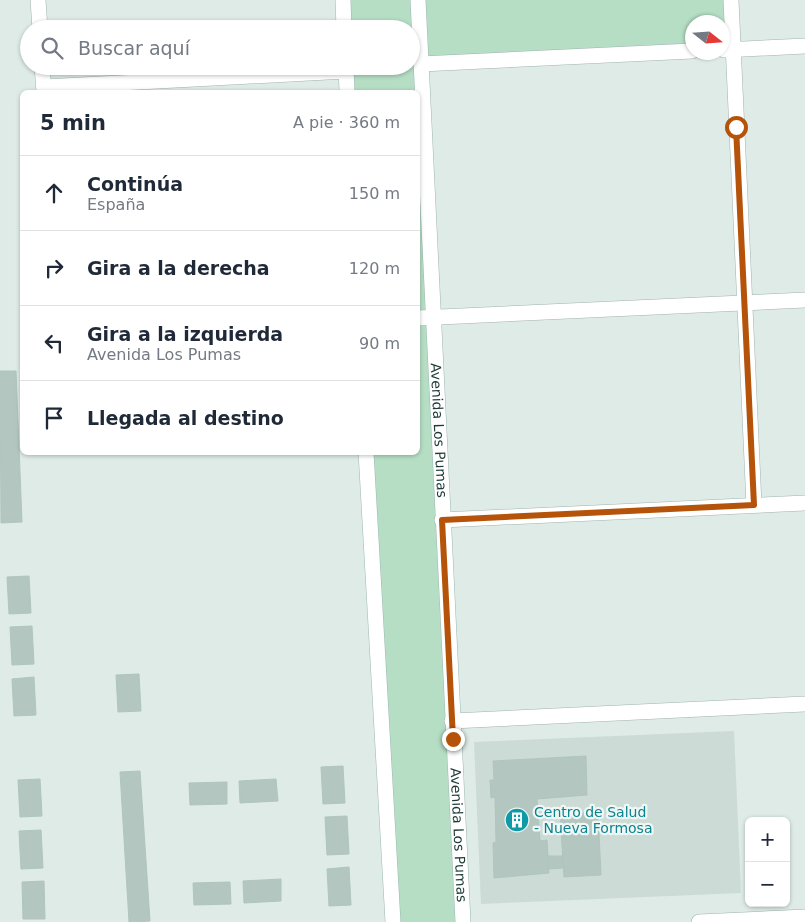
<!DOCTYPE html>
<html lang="es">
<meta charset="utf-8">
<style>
body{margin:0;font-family:"DejaVu Sans",sans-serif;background:#f2f2f3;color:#1f2937}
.controls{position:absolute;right:15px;bottom:15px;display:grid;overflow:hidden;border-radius:8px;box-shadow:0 1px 4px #0004}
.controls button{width:45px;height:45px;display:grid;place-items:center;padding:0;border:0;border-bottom:1px solid #e0e1e3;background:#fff;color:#1f2937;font:25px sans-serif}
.compass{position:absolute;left:685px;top:15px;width:45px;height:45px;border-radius:50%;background:#fff;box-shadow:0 1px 4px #0004;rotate:107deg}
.stop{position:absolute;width:15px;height:15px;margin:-11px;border:4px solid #b45309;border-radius:50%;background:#fff}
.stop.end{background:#b45309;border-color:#fff;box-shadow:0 1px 5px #0008}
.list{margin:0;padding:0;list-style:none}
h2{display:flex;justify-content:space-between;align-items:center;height:65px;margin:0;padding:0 20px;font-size:21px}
h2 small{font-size:16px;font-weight:400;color:#747a83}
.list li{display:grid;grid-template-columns:32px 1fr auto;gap:15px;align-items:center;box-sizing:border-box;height:75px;padding:0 20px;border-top:1px solid #e0e1e3}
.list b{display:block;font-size:19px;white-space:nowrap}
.list p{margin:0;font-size:16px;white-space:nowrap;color:#747a83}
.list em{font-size:16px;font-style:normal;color:#747a83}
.icon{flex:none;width:28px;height:28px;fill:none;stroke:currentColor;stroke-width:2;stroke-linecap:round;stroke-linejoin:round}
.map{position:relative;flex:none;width:805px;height:922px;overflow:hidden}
.search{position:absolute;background:#fff;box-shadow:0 1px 4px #0004;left:20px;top:20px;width:400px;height:55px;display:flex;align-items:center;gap:12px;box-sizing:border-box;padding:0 18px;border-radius:28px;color:#747a83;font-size:19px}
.panel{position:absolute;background:#fff;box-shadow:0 1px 4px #0004;left:20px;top:90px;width:400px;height:365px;border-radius:8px}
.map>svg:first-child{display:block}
.built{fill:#ccdbd6}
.green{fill:#b5dec5}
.building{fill:#b3c6c0;stroke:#b0c5bf}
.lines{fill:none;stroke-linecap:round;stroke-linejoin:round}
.minor-casing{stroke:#a1b3af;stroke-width:16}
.secondary-casing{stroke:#9db7b1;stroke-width:16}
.minor{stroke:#fff;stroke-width:15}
.secondary{stroke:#fff;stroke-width:15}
.route{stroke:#b45309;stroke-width:6}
.labels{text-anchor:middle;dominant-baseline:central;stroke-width:4.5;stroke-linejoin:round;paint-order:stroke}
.street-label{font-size:14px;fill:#1f3b37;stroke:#eff7f4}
.culture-label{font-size:14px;fill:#0d838f;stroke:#eff7f4;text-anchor:start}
</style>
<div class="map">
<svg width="805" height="922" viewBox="0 0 805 922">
<rect width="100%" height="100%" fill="#deebe7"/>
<path class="built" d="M734 731 741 893 481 904 474 742Z"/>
<path class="green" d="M343 0H731L733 50H723L722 22H692V51L420 64 460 922H392L367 453 418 452V92H348L347 66H411V29H345Z"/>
<g class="building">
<path d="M0 371H16L22 522 1 523Z"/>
<path d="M29 576 31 613 9 614 7 577Z"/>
<path d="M32 626 34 664 12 665 10 627Z"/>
<path d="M139 674 141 711 118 712 116 675Z"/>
<path d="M34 677 36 715 14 716 12 679Z"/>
<path d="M586 756 587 795 537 799 540 841 547 840 549 873 494 878 493 843 496 842 495 797 491 798 490 780H494L493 761Z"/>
<path d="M343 766 345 803 323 804 321 767Z"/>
<path d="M140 771 150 921 129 922 120 772Z"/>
<path d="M40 779 42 816 20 817 18 780Z"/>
<path d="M276 779 278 801 240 803 239 781Z"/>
<path d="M227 782V804L190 805 189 783Z"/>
<path d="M598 812 601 875 564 877 560 814Z"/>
<path d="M347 816 349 854 327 855 325 817Z"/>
<path d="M41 830 43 868 21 869 19 831Z"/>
<path d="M548 856H562L563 868 548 869Z"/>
<path d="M349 867 351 905 329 906 327 869Z"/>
<path d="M281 879V901L244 903 243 881Z"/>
<path d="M44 881 45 919H23L22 882Z"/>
<path d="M230 882 231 904 194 905 193 883Z"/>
</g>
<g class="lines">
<g class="minor-casing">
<g id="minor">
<path d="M38 0 40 29"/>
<path d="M731 0 754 505"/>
<path d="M724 50 805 46"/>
<path d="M421 64 692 51"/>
<path d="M42 66 44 92"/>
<path d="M44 87 346 71"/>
<path d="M418 318 805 300"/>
<path d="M442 520 805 503"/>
<path d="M452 721 805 704"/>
<path d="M699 922 805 917"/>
</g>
</g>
<g class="secondary-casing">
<g id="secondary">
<path d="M343 0 344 29"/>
<path id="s1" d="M418 0 463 922"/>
<path d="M346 66 347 92"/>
<path d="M366 452 393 922"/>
</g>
</g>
<use href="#minor" class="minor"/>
<use href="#secondary" class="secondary"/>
</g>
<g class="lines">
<path class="route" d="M453 739 442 520 754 505 736 127"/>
</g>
<defs>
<g id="building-disc" transform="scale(1.25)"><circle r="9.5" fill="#0f9aa8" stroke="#eff7f4"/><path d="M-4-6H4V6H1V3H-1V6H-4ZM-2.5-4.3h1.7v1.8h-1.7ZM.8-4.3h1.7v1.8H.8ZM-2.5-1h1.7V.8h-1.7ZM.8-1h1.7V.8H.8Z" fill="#fff"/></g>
</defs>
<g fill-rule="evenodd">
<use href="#building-disc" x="517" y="820"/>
</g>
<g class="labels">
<g class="street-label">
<text stroke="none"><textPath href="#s1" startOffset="431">Avenida Los Pumas</textPath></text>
<text stroke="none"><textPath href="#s1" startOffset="836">Avenida Los Pumas</textPath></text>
</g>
<g class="culture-label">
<text x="534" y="812">Centro de Salud<tspan x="534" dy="16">- Nueva Formosa</tspan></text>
</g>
</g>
</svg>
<div class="controls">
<button>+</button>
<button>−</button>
</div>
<svg class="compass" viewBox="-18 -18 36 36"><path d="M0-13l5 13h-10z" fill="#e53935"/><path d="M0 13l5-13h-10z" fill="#747a83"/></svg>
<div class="stop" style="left:736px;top:127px"></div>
<div class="stop end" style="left:453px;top:739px"></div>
<div class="search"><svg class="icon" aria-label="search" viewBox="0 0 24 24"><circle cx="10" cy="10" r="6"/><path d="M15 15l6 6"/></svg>Buscar aquí</div>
<section class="panel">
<h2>5 min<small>A pie · 360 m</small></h2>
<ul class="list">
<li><svg class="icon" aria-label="ahead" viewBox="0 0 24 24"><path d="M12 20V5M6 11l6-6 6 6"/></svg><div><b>Continúa</b><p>España</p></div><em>150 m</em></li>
<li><svg class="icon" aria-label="right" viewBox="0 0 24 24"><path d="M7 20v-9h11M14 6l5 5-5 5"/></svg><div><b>Gira a la derecha</b></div><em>120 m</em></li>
<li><svg class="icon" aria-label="left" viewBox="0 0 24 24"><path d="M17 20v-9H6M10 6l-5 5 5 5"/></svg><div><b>Gira a la izquierda</b><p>Avenida Los Pumas</p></div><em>90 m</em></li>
<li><svg class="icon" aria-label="arrive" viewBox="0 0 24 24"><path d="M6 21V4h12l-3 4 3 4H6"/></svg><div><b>Llegada al destino</b></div></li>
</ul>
</section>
</div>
